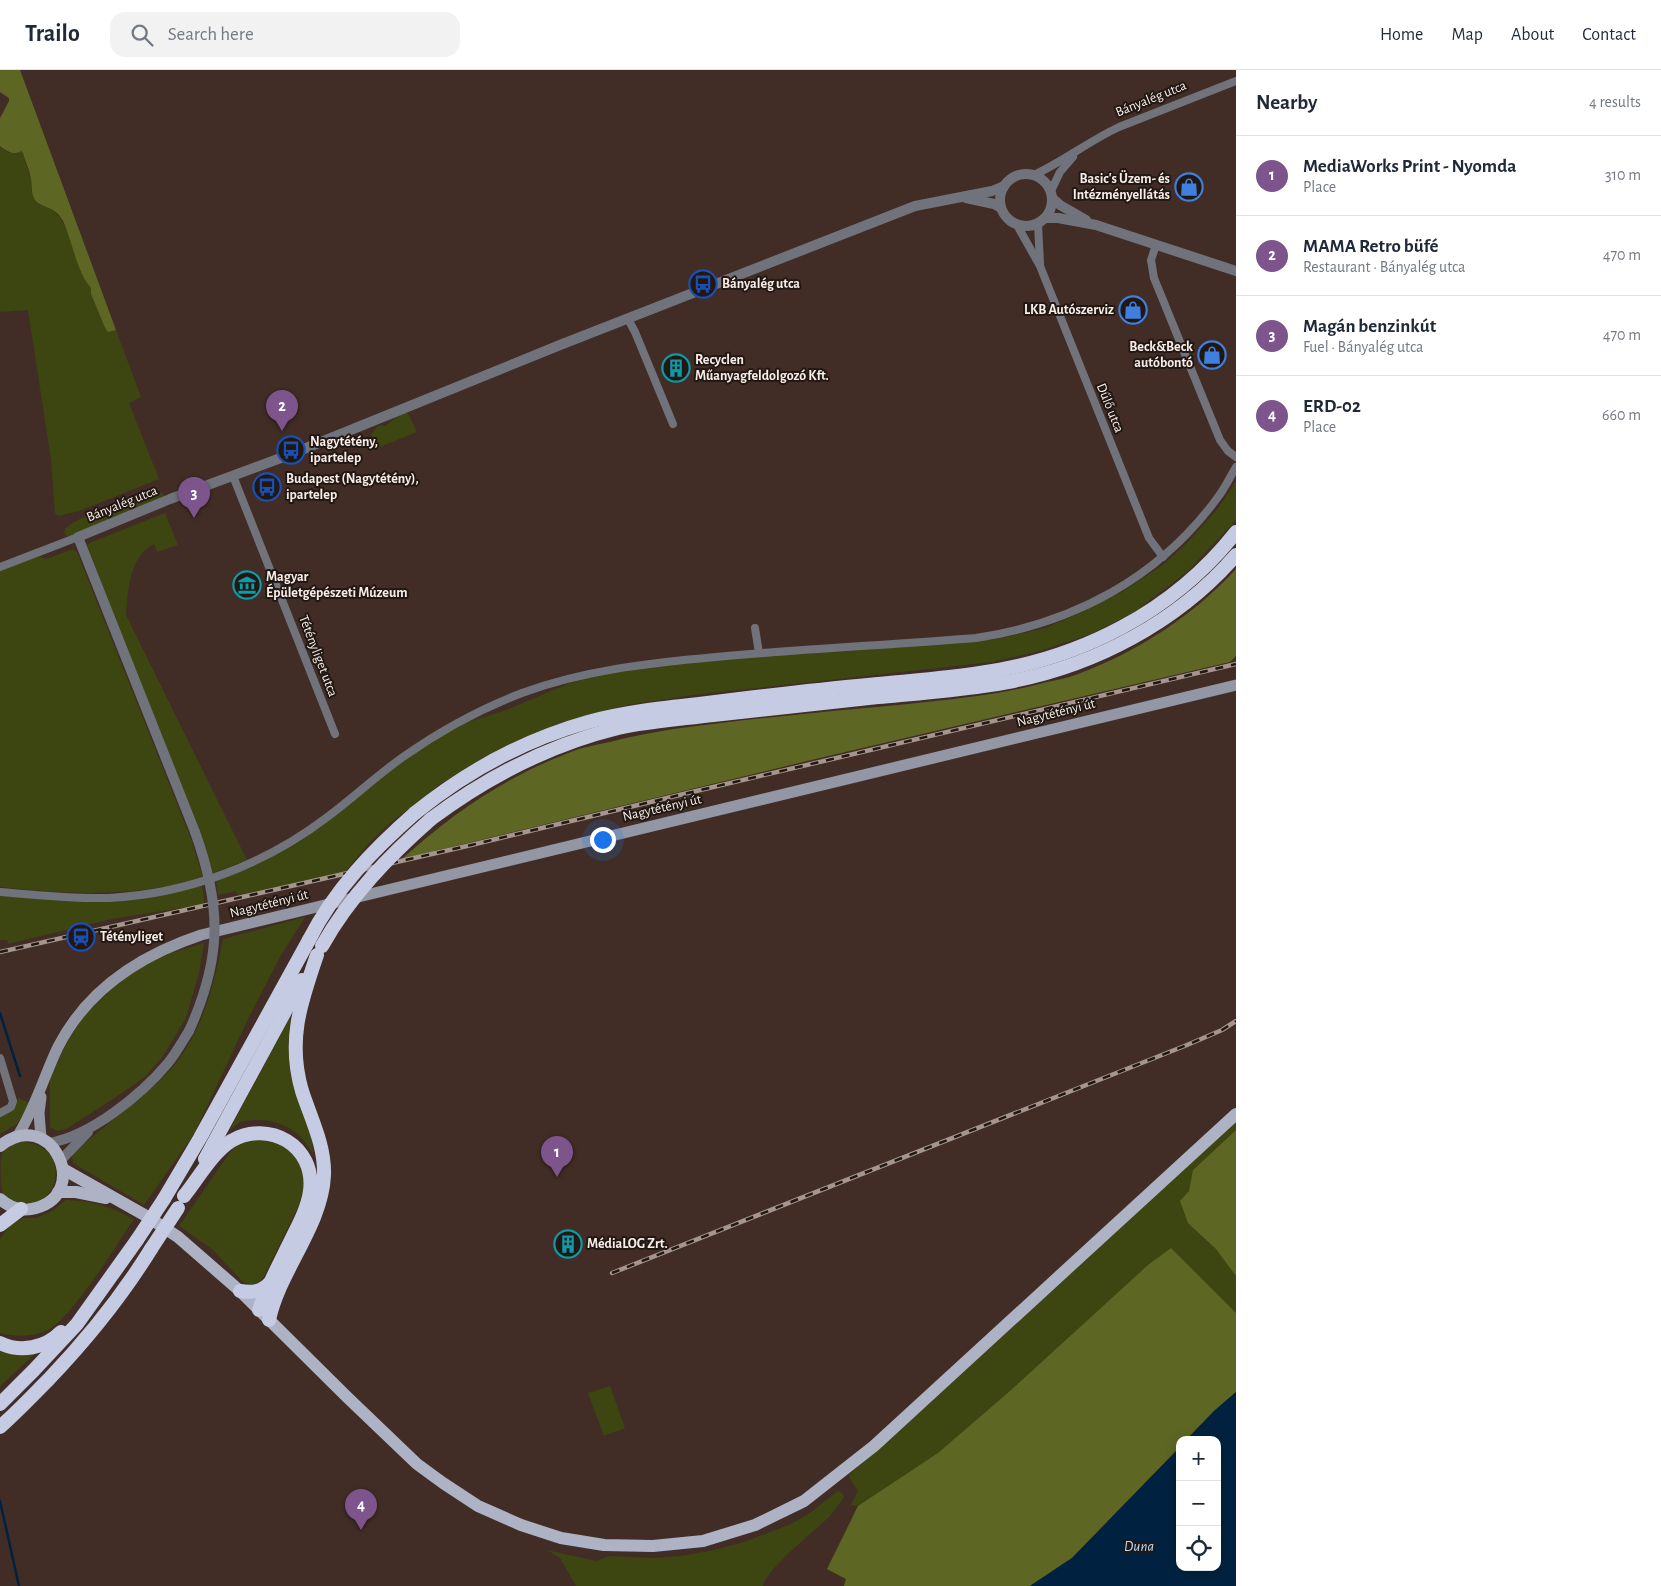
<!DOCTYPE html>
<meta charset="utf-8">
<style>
body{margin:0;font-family:"Alegreya Sans",sans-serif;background:#f2f2f3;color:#1f2937}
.controls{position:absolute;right:15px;bottom:15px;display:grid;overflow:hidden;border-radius:10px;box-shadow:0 2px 12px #0003}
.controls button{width:45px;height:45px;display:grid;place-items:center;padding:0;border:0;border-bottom:1px solid #e0e1e3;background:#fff;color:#1f2937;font:25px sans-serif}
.you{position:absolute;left:602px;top:769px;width:18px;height:18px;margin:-12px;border:4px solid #fff;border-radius:50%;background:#1a73e8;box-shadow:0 0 0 8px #1a73e833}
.badge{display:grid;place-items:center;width:32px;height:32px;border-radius:50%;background:#7d558c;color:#fff;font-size:16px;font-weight:700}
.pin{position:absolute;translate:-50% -41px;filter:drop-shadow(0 1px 2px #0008)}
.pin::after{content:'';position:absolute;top:26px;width:18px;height:15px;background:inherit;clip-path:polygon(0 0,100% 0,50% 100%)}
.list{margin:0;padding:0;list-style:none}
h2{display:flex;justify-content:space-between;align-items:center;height:65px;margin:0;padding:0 20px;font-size:21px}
h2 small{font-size:16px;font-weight:400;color:#747a83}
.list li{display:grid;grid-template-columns:32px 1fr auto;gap:15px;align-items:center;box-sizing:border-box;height:80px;padding:0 20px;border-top:1px solid #e0e1e3}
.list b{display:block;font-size:19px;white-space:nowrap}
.list p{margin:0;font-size:16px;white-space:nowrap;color:#747a83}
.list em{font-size:16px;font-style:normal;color:#747a83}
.icon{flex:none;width:28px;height:28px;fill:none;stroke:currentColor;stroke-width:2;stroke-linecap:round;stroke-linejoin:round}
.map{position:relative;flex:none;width:1236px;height:1516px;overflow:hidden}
header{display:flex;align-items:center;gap:30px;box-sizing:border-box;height:70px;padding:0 25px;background:#fff;border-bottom:1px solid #e0e1e3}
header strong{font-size:24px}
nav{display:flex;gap:28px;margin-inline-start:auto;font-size:18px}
.search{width:350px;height:45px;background:#f2f2f3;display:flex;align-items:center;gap:12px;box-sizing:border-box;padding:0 18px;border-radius:15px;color:#747a83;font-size:19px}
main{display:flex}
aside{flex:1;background:#fff}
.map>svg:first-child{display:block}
.green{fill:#3d4511}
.forest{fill:#5d6723}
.water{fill:#002240}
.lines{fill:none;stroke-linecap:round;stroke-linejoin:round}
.stream{stroke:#002240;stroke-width:2.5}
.minor{stroke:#70737c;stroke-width:8}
.tertiary{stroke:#70737c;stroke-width:10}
.secondary{stroke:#9397a5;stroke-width:11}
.primary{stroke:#adb2c5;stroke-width:12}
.motorway{stroke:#c5cbe2;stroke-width:14}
.rail-casing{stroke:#a5958e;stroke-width:4.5}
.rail{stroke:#211814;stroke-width:2.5;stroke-dasharray:8;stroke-linecap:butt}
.tertiary-bridge{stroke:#70737c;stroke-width:10}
.motorway-bridge{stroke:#c5cbe2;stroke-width:14}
.labels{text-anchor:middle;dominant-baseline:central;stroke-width:4;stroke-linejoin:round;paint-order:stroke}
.street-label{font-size:14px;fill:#f9ece6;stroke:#211814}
.poi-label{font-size:14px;font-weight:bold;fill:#f9ece6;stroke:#211814;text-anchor:start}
.water-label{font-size:15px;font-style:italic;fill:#badbfc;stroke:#211814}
</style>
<header>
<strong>Trailo</strong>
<div class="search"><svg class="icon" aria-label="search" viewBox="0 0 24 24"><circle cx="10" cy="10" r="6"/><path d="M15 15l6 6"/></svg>Search here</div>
<nav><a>Home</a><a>Map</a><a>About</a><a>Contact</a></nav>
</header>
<main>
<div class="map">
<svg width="1236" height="1516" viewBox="0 0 1236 1516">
<rect width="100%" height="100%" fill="#412d25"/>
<g class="green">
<path d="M0 76 9 83 21 81 23 83 25 92 31 107V120L40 135C73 139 72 197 91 218V224L105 258 108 262 116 260 141 327 129 333 159 409 79 441 58 446 55 443 51 390 28 240 0 242Z"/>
<path d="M406 342 410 347 417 362 377 378 371 364 379 355 385 356 399 345Z"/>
<path d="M1236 411V450L1188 501 1133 543 1091 564 1040 581 992 592 694 625 627 635 554 655 516 671 478 691 439 715 389 754 369 773 344 803 238 825 236 821 218 825 216 811 250 798 293 776 323 755 394 697 433 671 465 653 506 640 570 613 602 605 655 597 771 585 875 579 997 569 1045 558 1078 544 1122 522 1164 494 1189 471 1219 437Z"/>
<path d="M157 423H162L164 426 69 467 65 464 64 460C72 447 140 427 157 423Z"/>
<path d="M165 443 178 475 157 482 154 474C129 487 128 520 126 545L247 790 213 803 87 475 89 473Z"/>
<path d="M73 479 77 482 191 769 203 807C190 810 178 814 165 817 110 826 55 823 0 817V501L38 486 46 489Z"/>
<path d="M202 816 205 835 197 839 194 836 112 849 8 874 7 870H0V825C46 831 92 834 138 829 159 827 181 820 202 816Z"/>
<path d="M305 847 280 887 249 947 194 1064 144 1135 73 1093 72 1084C98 1061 126 1041 151 1018 160 1010 169 1002 176 993 204 957 214 914 223 869Z"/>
<path d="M204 873 199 903 186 948 163 986 145 1007 116 1027 66 1059 57 1061 50 1057V1009L68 970 87 942 129 903 171 883Z"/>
<path d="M291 945 288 976 292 1004 312 1066 313 1084C301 1062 284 1051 259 1050 253 1050 244 1050 239 1053 236 1055 232 1059 229 1061Z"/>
<path d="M18 1028 31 1033 17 1054 0 1064V1046L12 1039Z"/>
<path d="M1236 1052V1060L1193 1100 1236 1076V1322L1214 1341 1186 1370H1180V1377L1030 1516H844L846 1509 827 1499 858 1436 851 1435 858 1421 849 1407 851 1403 929 1334Z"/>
<path d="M265 1067 293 1082 302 1096 305 1113 299 1135 263 1208 258 1213 252 1215 242 1211 212 1179 179 1156 233 1078 250 1068Z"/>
<path d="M22 1072C74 1074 60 1143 19 1133 13 1131 7 1129 3 1124 0 1119 0 1088 2 1083 7 1077 14 1074 22 1072Z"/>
<path d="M66 1130C95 1131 108 1136 134 1149 117 1174 71 1250 46 1261 30 1267 16 1267 0 1263V1169L10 1155 23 1148H36L52 1141Z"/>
<path d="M0 1279 38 1281 0 1316Z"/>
<path d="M610 1316 625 1358 604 1366 588 1323Z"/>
<path d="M838 1421 842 1423 844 1427C840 1433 835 1440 830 1446 816 1460 766 1499 763 1516H576L560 1488 547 1480 596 1491 609 1486 653 1488 681 1486 714 1480 744 1472 791 1454 808 1444Z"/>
</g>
<g class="forest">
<path d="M0 0H20L116 260 108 262 105 258 91 224V218C77 203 72 170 63 151 55 135 38 138 34 128 31 121 32 116 31 109 30 100 25 92 23 83L21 81C13 86 7 81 0 76V48L9 31V28L0 22Z"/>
<path d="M1236 499V586L1230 592 807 691 402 789C456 740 510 704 579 679 589 676 600 674 610 672 644 663 678 658 713 654 778 646 843 640 908 634 955 629 1001 625 1047 612 1057 610 1068 608 1078 604 1137 582 1193 546 1236 499Z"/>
<path d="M1236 1060V1206L1216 1179 1188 1153 1180 1131 1189 1121 1193 1100Z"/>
<path d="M1171 1178 1236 1243V1322L1214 1341 1186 1370H1180V1377L1072 1488 1030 1516H844L846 1509 827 1499 858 1436 938 1383 1010 1321 1148 1195Z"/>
</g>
<path class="water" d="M1236 1322V1516H1030L1072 1488 1180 1377V1497H1217V1370H1186L1214 1341Z"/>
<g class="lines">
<g class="stream">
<path d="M0 943 20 1006"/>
<path d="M0 1431 19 1516"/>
</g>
<g class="minor">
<path d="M1034 105C1064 91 1089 71 1119 57L1236 11"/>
<path d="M1051 121 1060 102 1073 87"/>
<path d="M1038 154 1040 194"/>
<path d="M1017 155 1040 196 1149 468 1163 487"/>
<path d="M1156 175 1151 190 1154 208 1220 370 1228 381 1236 387"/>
<path d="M628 249 635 262 673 354"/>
<path d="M233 406 335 664"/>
<path d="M0 497 78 467"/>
<path d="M755 558 759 583"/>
<path d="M0 822C36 825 73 829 109 828 187 824 264 795 326 748 352 729 376 706 403 687 440 661 480 639 522 623 584 600 650 593 716 587 802 579 889 575 976 568 1074 553 1159 508 1218 427 1225 418 1230 407 1236 397"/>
<path d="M0 988 13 1031 11 1037 0 1043"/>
</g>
<g class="tertiary">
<circle cx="1026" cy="130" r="26"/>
<path d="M966 128 994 134 1001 138"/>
<path d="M1052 128 1060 135 1086 150"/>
<path d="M1046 148H1058L1096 155 1236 201"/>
<path d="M195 762 78 467 170 429 289 385 560 275 915 136 992 121 1004 116"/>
<path d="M49 1073C91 1066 141 1025 168 993 176 983 182 972 189 961"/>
<path d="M61 1090 88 1062"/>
</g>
<g class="secondary">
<path d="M17 1067C35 1039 44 1006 58 977 88 918 141 885 201 865L1236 615"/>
<path d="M41 1068 39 1043 41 1027"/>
</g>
<g class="primary">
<path d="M0 1076C51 1035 92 1123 36 1138 23 1142 10 1138 0 1129"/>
<path d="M63 1099 148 1147 178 1167 240 1221 347 1327 417 1394 443 1413 478 1436 521 1455 561 1468 604 1475 653 1476 703 1471 755 1455 804 1431 874 1376 1236 1044"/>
<path d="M58 1122H76L106 1128"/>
</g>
<g class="motorway">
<path d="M415 743C467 701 524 670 588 652 625 642 662 638 699 634 755 627 812 620 868 615 905 611 943 609 980 603 1080 589 1173 542 1236 462"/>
<path d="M431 749C487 707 549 675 618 658 649 651 681 649 713 645 768 639 823 633 878 627 921 623 965 620 1008 612 1094 596 1178 552 1236 485"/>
<path d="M205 1089 302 910"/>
<path d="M184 1126C197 1110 213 1082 231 1071 269 1049 316 1076 310 1121 308 1136 301 1150 294 1164 282 1189 268 1214 259 1240"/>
<path d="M164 1129 200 1068 309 870"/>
<path d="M0 1155 21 1139"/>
<path d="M240 1221C253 1223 261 1222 270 1213"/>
<path d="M269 1250C279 1201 322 1156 324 1105 325 1075 311 1049 302 1021 287 970 301 932 317 885"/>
<path d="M0 1273C21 1283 45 1278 61 1262"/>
<path d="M0 1334 34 1300 77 1254 137 1170"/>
<path d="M0 1357C17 1342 33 1325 49 1309 88 1268 122 1226 151 1179"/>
</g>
<g class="rail-casing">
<g id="rail">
<path d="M0 882 467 776 692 722 1236 594"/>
<path d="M612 1203 1187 975 1222 960 1236 951"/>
</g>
</g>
<use href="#rail" class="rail"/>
<path class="tertiary-bridge" d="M189 961C222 888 222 837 195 762"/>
<g class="motorway-bridge">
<path d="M309 870C334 820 374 779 415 743"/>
<path d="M322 876C350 826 389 786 431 749"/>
<path d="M137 1170 164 1129"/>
<path d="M151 1179 178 1138"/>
</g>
</g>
<defs>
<g id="shop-ring" transform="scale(1.4375)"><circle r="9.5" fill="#211814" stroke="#3f7fe0" stroke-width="1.5"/><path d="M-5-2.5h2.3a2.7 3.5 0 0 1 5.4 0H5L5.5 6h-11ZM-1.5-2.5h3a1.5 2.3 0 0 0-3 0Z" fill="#3f7fe0"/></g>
<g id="bus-ring" transform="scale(1.4375)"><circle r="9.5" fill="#211814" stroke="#1a4fb4" stroke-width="1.5"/><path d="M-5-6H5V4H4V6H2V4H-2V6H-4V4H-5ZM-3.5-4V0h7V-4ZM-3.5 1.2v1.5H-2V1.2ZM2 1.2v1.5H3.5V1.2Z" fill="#1a4fb4"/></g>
<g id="building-ring" transform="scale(1.4375)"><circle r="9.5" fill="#211814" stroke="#0f9aa8" stroke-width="1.5"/><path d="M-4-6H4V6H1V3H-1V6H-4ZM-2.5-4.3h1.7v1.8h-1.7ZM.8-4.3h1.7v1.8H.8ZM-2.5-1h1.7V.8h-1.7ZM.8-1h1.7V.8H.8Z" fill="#0f9aa8"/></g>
<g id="museum-ring" transform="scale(1.4375)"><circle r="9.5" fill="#211814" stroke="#0f9aa8" stroke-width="1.5"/><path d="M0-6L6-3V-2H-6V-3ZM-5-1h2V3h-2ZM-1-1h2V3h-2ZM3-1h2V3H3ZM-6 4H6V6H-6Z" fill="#0f9aa8"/></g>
<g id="station-ring" transform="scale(1.4375)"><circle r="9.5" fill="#211814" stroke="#1a4fb4" stroke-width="1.5"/><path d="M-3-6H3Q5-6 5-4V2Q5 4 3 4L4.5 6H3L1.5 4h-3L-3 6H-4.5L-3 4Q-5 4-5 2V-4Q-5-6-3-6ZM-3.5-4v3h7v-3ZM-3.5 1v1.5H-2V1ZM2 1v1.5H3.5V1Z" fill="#1a4fb4"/></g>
</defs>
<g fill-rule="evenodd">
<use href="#shop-ring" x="1189" y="117"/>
<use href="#bus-ring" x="703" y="214"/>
<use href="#shop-ring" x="1133" y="240"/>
<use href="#shop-ring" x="1212" y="285"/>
<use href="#building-ring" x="676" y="298"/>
<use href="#bus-ring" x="291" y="380"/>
<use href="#bus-ring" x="267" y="417"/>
<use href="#museum-ring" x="247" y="515"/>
<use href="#station-ring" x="81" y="867"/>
<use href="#building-ring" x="568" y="1174"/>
</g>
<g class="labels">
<g class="street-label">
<text transform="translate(1151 29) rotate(-22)">Bányalég utca</text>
<text transform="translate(1110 338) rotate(68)">Dűlő utca</text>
<text transform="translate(122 434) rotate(-22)">Bányalég utca</text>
<text transform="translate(318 586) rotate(69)">Tétényliget utca</text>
<text transform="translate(1056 643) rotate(-14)">Nagytétényi út</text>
<text transform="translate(662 738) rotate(-13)">Nagytétényi út</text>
<text transform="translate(269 834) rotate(-14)">Nagytétényi út</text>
</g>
<g class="poi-label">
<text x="1170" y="109" text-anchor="end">Basic's Üzem- és<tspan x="1170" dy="16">Intézményellátás</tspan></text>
<text x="722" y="214">Bányalég utca</text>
<text x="1114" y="240" text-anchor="end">LKB Autószerviz</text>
<text x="1193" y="277" text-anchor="end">Beck&amp;Beck<tspan x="1193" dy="16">autóbontó</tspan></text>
<text x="695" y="290">Recyclen<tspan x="695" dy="16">Műanyagfeldolgozó Kft.</tspan></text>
<text x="310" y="372">Nagytétény,<tspan x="310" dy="16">ipartelep</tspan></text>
<text x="286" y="409">Budapest (Nagytétény),<tspan x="286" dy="16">ipartelep</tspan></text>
<text x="266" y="507">Magyar<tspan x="266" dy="16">Épületgépészeti Múzeum</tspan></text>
<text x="100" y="867">Tétényliget</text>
<text x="587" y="1174">MédiaLOG Zrt.</text>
</g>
<g class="water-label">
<text x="1139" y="1476">Duna</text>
</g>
</g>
</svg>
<div class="controls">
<button>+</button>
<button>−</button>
<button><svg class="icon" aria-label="locate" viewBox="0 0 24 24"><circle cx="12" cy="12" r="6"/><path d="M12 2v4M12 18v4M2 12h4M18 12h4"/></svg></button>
</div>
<div class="you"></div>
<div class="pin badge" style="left:557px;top:1107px">1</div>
<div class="pin badge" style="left:282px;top:361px">2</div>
<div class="pin badge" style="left:194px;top:448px">3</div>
<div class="pin badge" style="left:361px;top:1460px">4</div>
</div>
<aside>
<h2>Nearby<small>4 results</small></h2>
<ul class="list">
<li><span class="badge">1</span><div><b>MediaWorks Print - Nyomda</b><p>Place</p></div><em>310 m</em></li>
<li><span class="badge">2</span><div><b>MAMA Retro büfé</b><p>Restaurant · Bányalég utca</p></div><em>470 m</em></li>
<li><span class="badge">3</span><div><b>Magán benzinkút</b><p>Fuel · Bányalég utca</p></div><em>470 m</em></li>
<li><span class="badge">4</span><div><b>ERD-02</b><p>Place</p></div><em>660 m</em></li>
</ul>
</aside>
</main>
